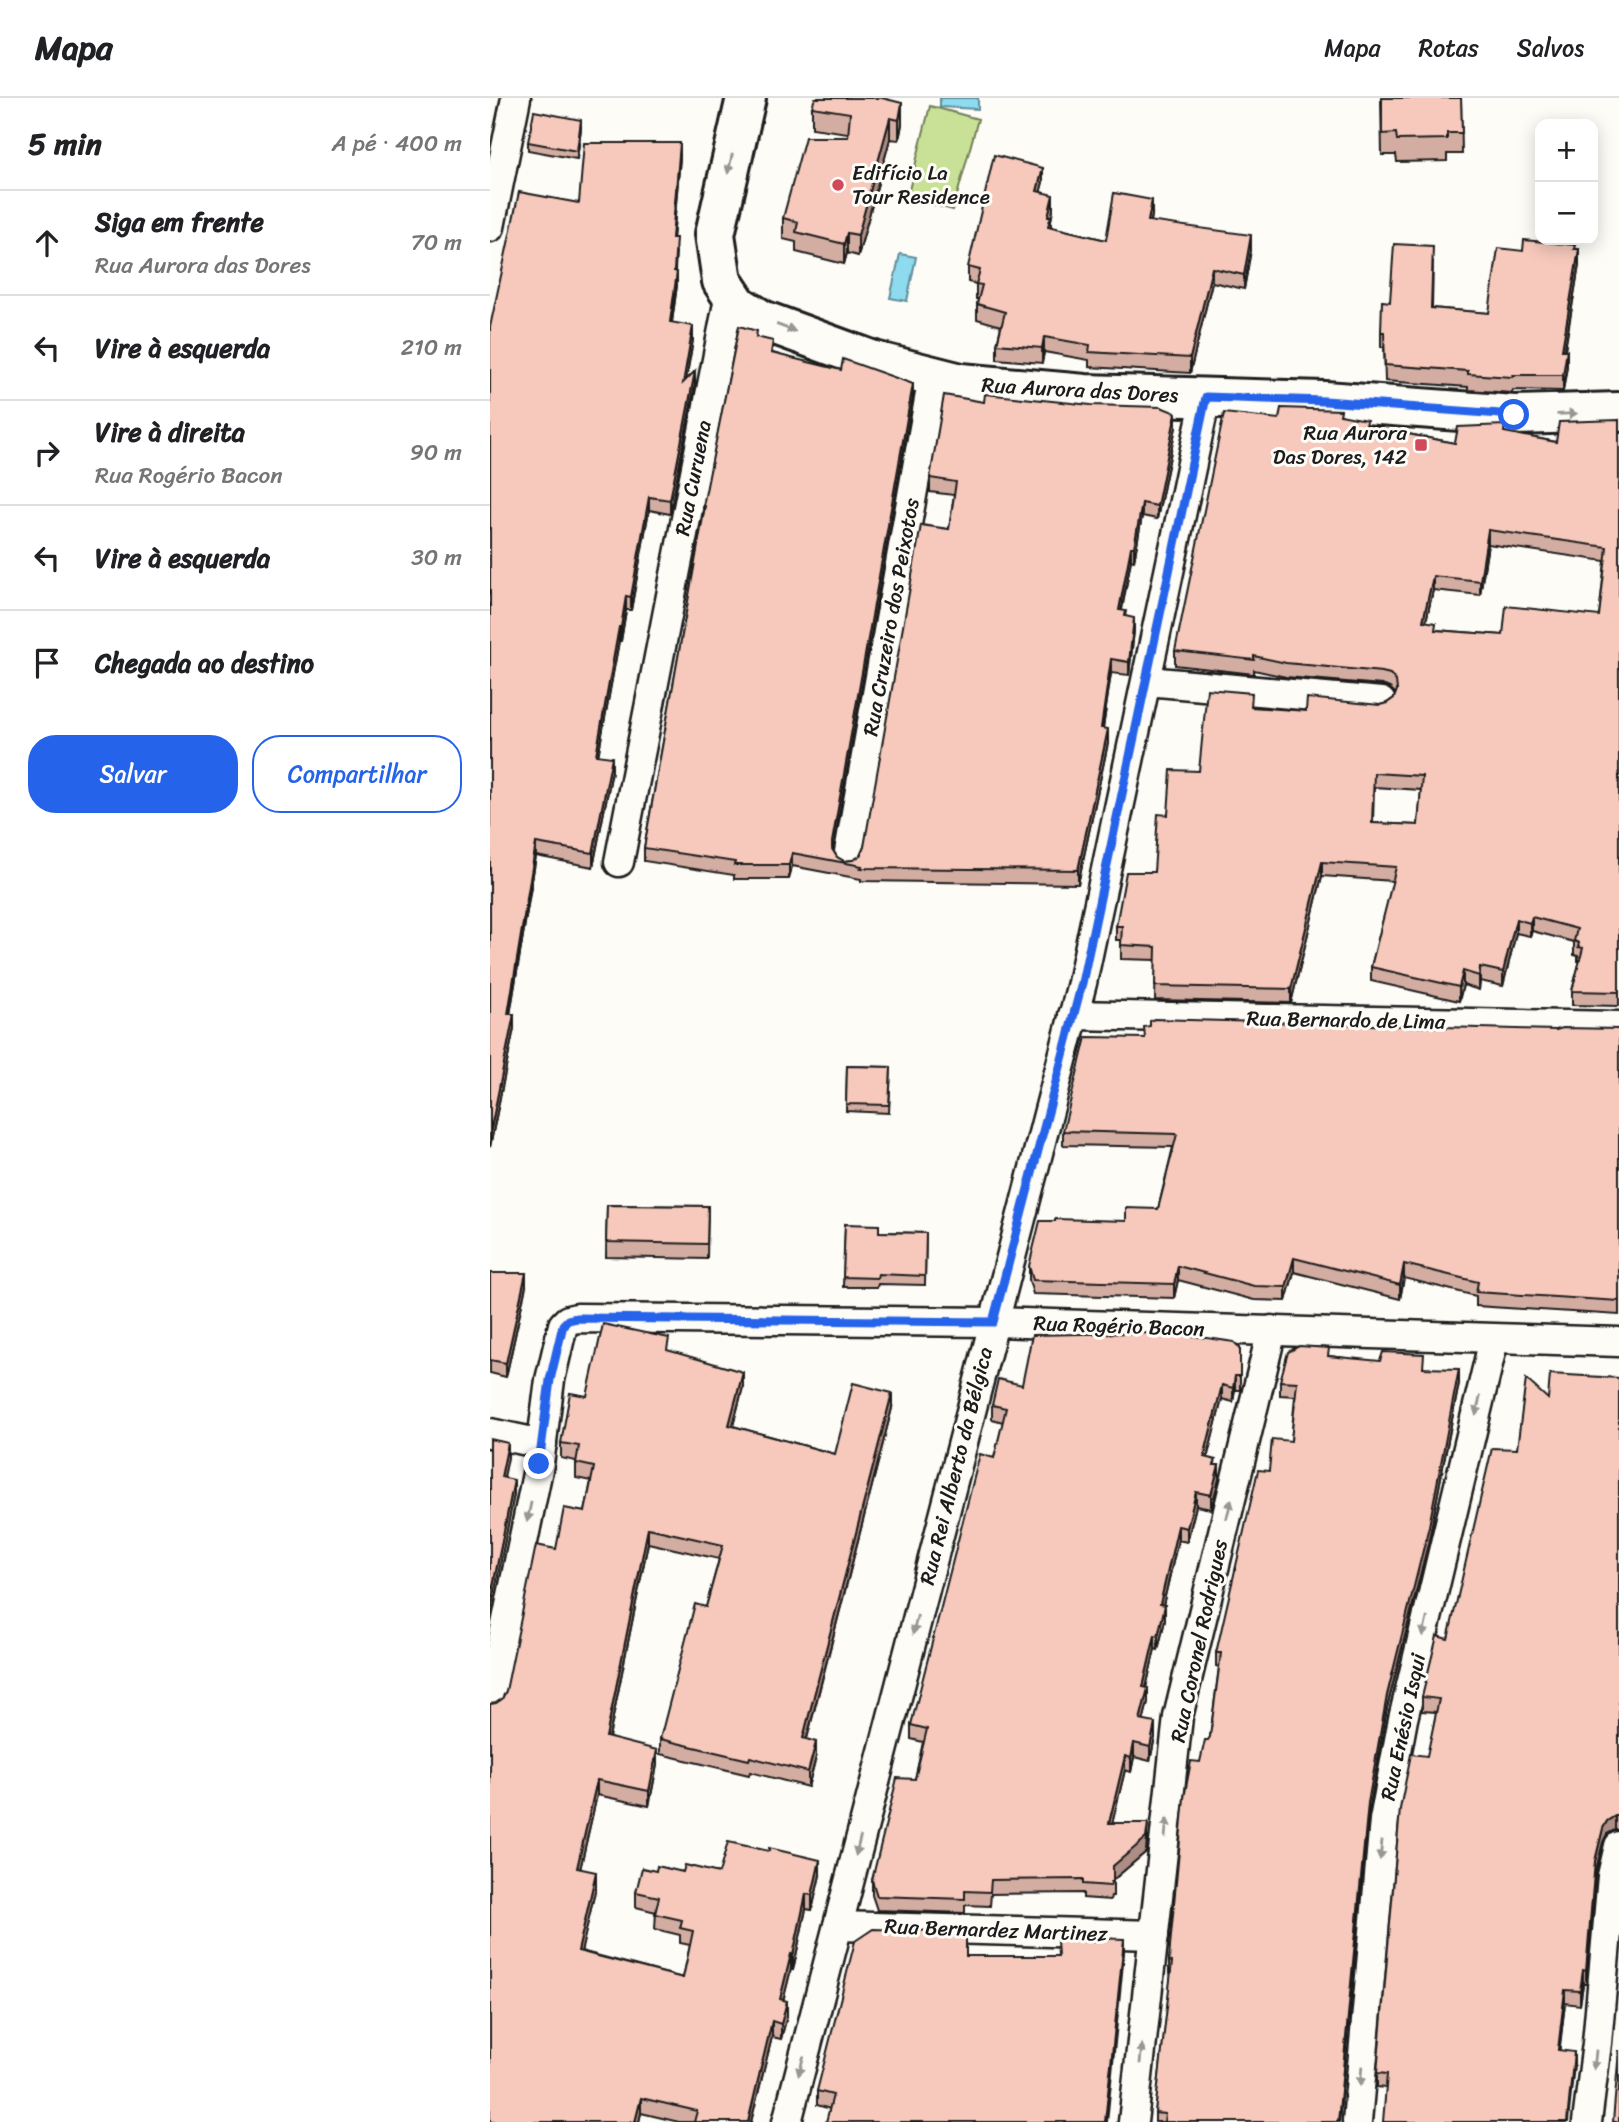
<!DOCTYPE html>
<html lang="pt">
<meta charset="utf-8">
<style>
body{margin:0;font-family:Sriracha,sans-serif;background:#f2f2f2;color:#202124}
.controls{position:absolute;right:21px;top:21px;display:grid;overflow:hidden;border-radius:14px;box-shadow:0 4px 18px #0003}
.controls button{width:63px;height:63px;display:grid;place-items:center;padding:0;border:0;border-bottom:2px solid #e0e0e0;background:#fff;color:#202124;font:35px sans-serif}
.stop{position:absolute;width:21px;height:21px;margin:-16px;border:5px solid #2563eb;border-radius:50%;background:#fff}
.stop.end{background:#2563eb;border-color:#fff;box-shadow:0 2px 7px #0008}
.list{margin:0;padding:0;list-style:none}
h2{display:flex;justify-content:space-between;align-items:center;height:91px;margin:0;padding:0 28px;font-size:30px}
h2 small{font-size:23px;font-weight:400;color:#757577}
.list li{display:grid;grid-template-columns:46px 1fr auto;gap:21px;align-items:center;box-sizing:border-box;height:105px;padding:0 28px;border-top:2px solid #e0e0e0}
.list b{display:block;font-size:26px;white-space:nowrap}
.list p{margin:0;font-size:23px;white-space:nowrap;color:#757577}
.list em{font-size:23px;font-style:normal;color:#757577}
.actions{display:flex;gap:14px;padding:21px 28px}
.actions a{flex:1;padding:16px 0;border:2px solid #2563eb;border-radius:28px;text-align:center;font-size:24px;color:#2563eb}
.actions .main{background:#2563eb;color:#fff}
.icon{flex:none;width:38px;height:38px;fill:none;stroke:currentColor;stroke-width:2;stroke-linecap:round;stroke-linejoin:round}
.map{position:relative;flex:none;width:1129px;height:2024px;overflow:hidden}
header{display:flex;align-items:center;gap:42px;box-sizing:border-box;height:98px;padding:0 35px;background:#fff;border-bottom:2px solid #e0e0e0}
header strong{font-size:33px}
nav{display:flex;gap:38px;margin-inline-start:auto;font-size:24px}
main{display:flex}
aside{flex:1;background:#fff}
.map>svg:first-child{display:block}
.green{fill:#c9e197;stroke:#727e5a;stroke-width:2}
.water{fill:#8edaee;stroke:#608e9a;stroke-width:2}
.lines{fill:none;stroke-linecap:round;stroke-linejoin:round}
.minor-casing{stroke:#1c1c1c;stroke-width:33}
.secondary-casing{stroke:#1c1c1c;stroke-width:44}
.minor{stroke:#fdfcf7;stroke-width:28}
.secondary{stroke:#fdfcf7;stroke-width:38}
.wall{fill:#d4ada2;stroke:#1c1c1c;stroke-width:2;fill-rule:evenodd}
.shaded-wall{fill:#ad8d84;stroke:#1c1c1c;stroke-width:2}
.building{fill:#f7c9bc;stroke:#1c1c1c;stroke-width:2;fill-rule:evenodd}
.oneway{fill:#989794}
.route{stroke:#2563eb;stroke-width:9}
.poi-dot{fill:#d1495b;stroke:#fdfcf7;stroke-width:2.5}
.labels{text-anchor:middle;dominant-baseline:central;stroke-width:6;stroke-linejoin:round;paint-order:stroke}
.poi-label{font-size:21px;fill:#1c1c1c;stroke:#fdfcf7;text-anchor:start}
.street-label{font-size:21px;fill:#1c1c1c;stroke:#fdfcf7}
</style>
<header>
<strong>Mapa</strong>
<nav><a>Mapa</a><a>Rotas</a><a>Salvos</a></nav>
</header>
<main>
<aside>
<h2>5 min<small>A pé · 400 m</small></h2>
<ul class="list">
<li><svg class="icon" aria-label="ahead" viewBox="0 0 24 24"><path d="M12 20V5M6 11l6-6 6 6"/></svg><div><b>Siga em frente</b><p>Rua Aurora das Dores</p></div><em>70 m</em></li>
<li><svg class="icon" aria-label="left" viewBox="0 0 24 24"><path d="M17 20v-9H6M10 6l-5 5 5 5"/></svg><div><b>Vire à esquerda</b></div><em>210 m</em></li>
<li><svg class="icon" aria-label="right" viewBox="0 0 24 24"><path d="M7 20v-9h11M14 6l5 5-5 5"/></svg><div><b>Vire à direita</b><p>Rua Rogério Bacon</p></div><em>90 m</em></li>
<li><svg class="icon" aria-label="left" viewBox="0 0 24 24"><path d="M17 20v-9H6M10 6l-5 5 5 5"/></svg><div><b>Vire à esquerda</b></div><em>30 m</em></li>
<li><svg class="icon" aria-label="arrive" viewBox="0 0 24 24"><path d="M6 21V4h12l-3 4 3 4H6"/></svg><div><b>Chegada ao destino</b></div></li>
</ul>
<div class="actions"><a class="main">Salvar</a><a>Compartilhar</a></div>
</aside>
<div class="map">
<svg width="1129" height="2024" viewBox="0 0 1129 2024">
<rect width="100%" height="100%" fill="#fdfcf7"/>
<filter id="ink" filterUnits="userSpaceOnUse"><feTurbulence type="fractalNoise" baseFrequency=".0143" numOctaves="2"/><feDisplacementMap in="SourceGraphic" scale="14" xChannelSelector="R" yChannelSelector="G"/><feConvolveMatrix kernelMatrix="1 2 1 2 8 2 1 2 1" color-interpolation-filters="sRGB"/></filter>
<g filter="url(#ink)">
<path class="green" d="M440 8 488 21 463 112 417 100Z"/>
<g class="water">
<path d="M450 0H488V11L450 9Z"/>
<path d="M410 156 426 159 417 203 400 200Z"/>
</g>
<g class="lines">
<g class="minor-casing">
<g id="minor">
<path d="M0 129 26 0"/>
<path d="M657 583 891 604"/>
<path d="M358 760 443 279"/>
<path d="M129 764 240 195"/>
<path d="M583 917 1129 928"/>
<path d="M0 1335 52 1346"/>
<path d="M0 1605 49 1366 60 1282 73 1227 78 1222 87 1220 503 1224 1129 1244"/>
<path d="M348 1828 664 1837"/>
<path d="M297 2024 592 885 716 299"/>
<path d="M643 2024 688 1619 782 1232"/>
<path d="M867 2024 894 1722 913 1621 1004 1241"/>
<path d="M1097 2024 1107 1945 1122 1778 1129 1748"/>
</g>
</g>
<g class="secondary-casing">
<path id="secondary" d="M256 0 225 136 232 183 248 207 272 222 384 263 471 285 595 296 835 303 1024 317 1129 314"/>
</g>
<use href="#minor" class="minor"/>
<use href="#secondary" class="secondary"/>
</g>
<g class="wall">
<path d="M392 0 412 26 409 42 400 41 368 158 357 155 354 166 306 154V144L293 141V120L358 39V35L322 30V9Z"/>
<path d="M891 0H971L972 56H957V63L907 64 906 57H892Z"/>
<path d="M91 30 87 61 38 52V44Z"/>
<path d="M190 59 183 140 186 154 185 173 187 187 182 224 203 242 196 282 205 286 180 416 159 412 141 512H136L131 543H129L108 657 122 673 103 769 46 758 20 916 24 930 0 1049 89 105Z"/>
<path d="M553 84 550 94 563 112 561 122V129L616 142 662 117 661 124 761 152 754 191 722 184 700 275 599 269V262L554 254 552 265 507 261V246L511 228 487 221V206L488 201H486V186L478 184V169Z"/>
<path d="M1085 151 1089 167 1075 252 1077 268 1073 293 1023 292 1022 295 978 292V289L895 283 894 249H891V234L900 204 943 164 942 210 999 215 1033 153Z"/>
<path d="M267 239 283 255 423 299 343 752 347 759 354 763 363 762 370 758 374 749 459 431 464 397 440 394V380L494 304 686 329 667 421 652 418 644 463 641 462 632 512 644 533 639 577 621 575 613 630 618 645 588 786 371 783V781L302 768 299 781H244V777L154 763V750L213 421V408Z"/>
<path d="M851 317 877 328 965 345 1015 334 1066 344 1129 322V908L1082 907V893L1090 863H1088V858L1084 857V844L1042 833 1040 838 1026 835 1013 888 990 883 989 892 973 887 969 903 881 883V869L903 783 832 778 801 905 665 902 666 862 631 861V842H626V828L664 774 678 717 709 673 762 609 816 613 890 607 897 605 904 600 906 596 900 590 892 587 796 579 764 572V576L685 567V553L789 321ZM998 446 1115 463 1109 518 1013 537 946 532 936 523 943 492 990 497ZM884 689 931 692 928 727 883 725Z"/>
<path d="M1129 931V1217L986 1208V1198L914 1180 910 1201 804 1174 796 1203 764 1202 688 1182 684 1200 543 1196 539 1182V1168L636 1123 668 1111 683 1049 573 1047V1033L655 940Z"/>
<path d="M357 968 401 969 399 1015 356 1013Z"/>
<path d="M117 1107 218 1108 217 1161 116 1159Z"/>
<path d="M355 1126 389 1134 436 1135 435 1187 388 1186 387 1189H353Z"/>
<path d="M0 1175 36 1188 16 1279 0 1275Z"/>
<path d="M750 1250V1292H745L743 1304 732 1301 717 1360 726 1367 729 1381 721 1411 706 1408 697 1444 688 1442 673 1507 675 1522 668 1552 665 1551 656 1589 658 1604 653 1623 665 1639 660 1663 644 1659 641 1674 635 1672 622 1725 658 1739 656 1754 623 1782V1798H621L620 1802 593 1800V1795L501 1796 500 1808 475 1807V1815L387 1812 382 1797V1782L425 1681 433 1644 421 1641V1627L504 1360 513 1324 502 1321V1307L532 1287Z"/>
<path d="M179 1253 253 1289 243 1328 345 1356 402 1310 317 1641 326 1659 318 1689 260 1674 259 1677 170 1656V1641L216 1509 229 1461 158 1445 119 1639 167 1667 159 1708 107 1697 90 1771 106 1789 91 1853 193 1880 200 1847 190 1845V1837L165 1831 166 1814 146 1809V1794L166 1773 330 1777 322 1812 316 1811 303 1872 301 1871 293 1902 297 1918 291 1941 282 1939 261 2024H189L151 2015 149 2024H0L6 1605 12 1601 16 1593 66 1451 95 1414 101 1383 86 1380V1363L71 1360V1345L97 1298Z"/>
<path d="M839 1258 934 1270 969 1285 939 1442 897 1610 878 1719 849 2024H665V2015L681 1877 679 1876V1863L710 1664 720 1639 729 1569 726 1568V1555L779 1373 801 1343 805 1298 790 1297V1283Z"/>
<path d="M1129 1280V1732H1125L1117 1736 1113 1744 1105 1776 1096 1886H1093L1090 1907 1075 1905 1069 1952 1084 1967 896 1990 887 1989V1975L946 1614 932 1613V1599L958 1541 1027 1351 1058 1301Z"/>
<path d="M634 1855 340 2011 327 2007V1993L476 1858H567Z"/>
</g>
<g class="shaded-wall">
<path d="M412 5V26L409 42V22Z"/>
<path d="M400 20V41L368 158V137Z"/>
<path d="M91 22V30L87 61V53Z"/>
<path d="M190 45V59L182 154V140Z"/>
<path d="M553 70V84L547 108V93Z"/>
<path d="M563 97V112L561 122V133L558 143V118Z"/>
<path d="M662 102V117L658 138V123Z"/>
<path d="M357 135V155L354 166V146Z"/>
<path d="M761 137V152L754 191V177Z"/>
<path d="M1089 151V167L1072 267V252Z"/>
<path d="M722 170V184L700 275V260Z"/>
<path d="M187 174V187L180 238V224Z"/>
<path d="M203 228V242L193 299V285Z"/>
<path d="M554 239V254L552 265V250Z"/>
<path d="M1077 252V268L1073 293V277Z"/>
<path d="M205 273V286L180 416V402Z"/>
<path d="M423 286V299L342 757V744Z"/>
<path d="M686 315V329L667 421V408Z"/>
<path d="M159 399V412L141 512V499Z"/>
<path d="M652 405V418L644 463V449Z"/>
<path d="M998 432V446L990 497V483Z"/>
<path d="M641 449V462L629 525V512Z"/>
<path d="M943 478V492L933 537V523Z"/>
<path d="M136 498V512L131 543V529Z"/>
<path d="M644 520V533L639 577V564Z"/>
<path d="M129 529V543L106 670V657Z"/>
<path d="M621 561V575L611 644V630Z"/>
<path d="M618 631V645L588 786V772Z"/>
<path d="M122 659V673L103 769V755Z"/>
<path d="M46 745V758L18 929V916Z"/>
<path d="M302 755V768L299 781V767Z"/>
<path d="M832 764V778L801 905V891Z"/>
<path d="M1042 819V833L1040 838V825Z"/>
<path d="M1026 821V835L1013 888V874Z"/>
<path d="M990 869V883L989 892V878Z"/>
<path d="M973 873V887L969 903V889Z"/>
<path d="M24 916V930L0 1049V1035Z"/>
<path d="M804 1160V1174L796 1203V1189Z"/>
<path d="M914 1166V1180L910 1201V1187Z"/>
<path d="M688 1168V1182L684 1200V1186Z"/>
<path d="M36 1175V1188L16 1279V1265Z"/>
<path d="M969 1271V1285L939 1442 897 1610 878 1719 849 2024H848L878 1705 897 1597Z"/>
<path d="M253 1274V1289L239 1342V1327Z"/>
<path d="M745 1278V1292L743 1304V1290Z"/>
<path d="M732 1287V1301L714 1373V1359Z"/>
<path d="M402 1295V1310L313 1655V1640Z"/>
<path d="M18 1345V1360L11 1394V1379Z"/>
<path d="M729 1367V1381L721 1411V1397Z"/>
<path d="M24 1382V1397L0 1518V1503Z"/>
<path d="M706 1394V1408L697 1444V1430Z"/>
<path d="M688 1428V1442L670 1520V1506Z"/>
<path d="M158 1430V1445L116 1654V1639Z"/>
<path d="M675 1507V1522L668 1552V1538Z"/>
<path d="M665 1537V1551L653 1603V1589Z"/>
<path d="M658 1590V1604L650 1636V1622Z"/>
<path d="M665 1625V1639L660 1663V1649Z"/>
<path d="M326 1644V1659L318 1689V1674Z"/>
<path d="M644 1645V1659L641 1674V1660Z"/>
<path d="M167 1652V1667L159 1708V1693Z"/>
<path d="M635 1658V1672L619 1739V1725Z"/>
<path d="M107 1682V1697L87 1785V1770Z"/>
<path d="M1125 1718V1732L1117 1736 1113 1744 1105 1776 1096 1886V1873L1105 1763 1113 1730 1117 1723Z"/>
<path d="M658 1725 656 1754 623 1782V1798V1768Z"/>
<path d="M330 1762V1777L322 1812V1797Z"/>
<path d="M106 1774V1789L88 1868V1853Z"/>
<path d="M316 1796V1811L303 1872V1857Z"/>
<path d="M634 1841V1855L617 2024H615Z"/>
<path d="M301 1856V1871L290 1916V1901Z"/>
<path d="M1093 1872V1886L1090 1907V1893Z"/>
<path d="M1075 1892V1905L1068 1966V1952Z"/>
<path d="M297 1903V1918L291 1941V1926Z"/>
<path d="M282 1923V1939L261 2024H258Z"/>
<path d="M1084 1954V1967L1078 2024H1077Z"/>
<path d="M151 2000V2015L149 2024H145Z"/>
</g>
<g class="building">
<path d="M325 0H392L412 5 409 22 400 20 368 137 357 135 354 146 306 134 308 124 293 120 315 39H358L360 15 322 9Z"/>
<path d="M892 0H971L972 35H957V41L907 42 906 35 892 36Z"/>
<path d="M44 13 91 22 87 53 38 44Z"/>
<path d="M94 45H190L182 140H186L184 173 187 174 180 224 203 228 193 285 205 273 180 402 159 399 141 499 136 498 131 529H129L106 657 122 659 103 755 46 745 18 916H24L0 1035V229L29 94 89 105Z"/>
<path d="M504 57 553 70 547 93 563 97 558 118H561L558 128 616 142 624 95 662 102 658 123 761 137 754 177 722 170 700 260 599 254 600 247 554 239 552 250 507 246 515 214 487 206 492 187 486 186 490 172 478 169Z"/>
<path d="M1034 142 1085 147 1084 151H1089L1072 252H1077L1073 277H1023L1022 279 978 276V273L895 267 894 234H891L892 203 900 204 904 146 943 148 941 210 999 215 1008 150 1033 153Z"/>
<path d="M249 228 267 233 266 239 283 243 281 255 351 272 353 261 423 286 342 744V751L347 759 354 763 363 762 370 758 374 749 431 427 459 431 466 384 440 380 454 297 494 304 495 296 601 307 671 309 686 315 667 408 652 405 644 449H641L629 512 636 513 635 518 644 520 639 564 621 561 611 630 618 631 588 772 371 770 372 768 302 755 299 767H244L245 764 154 750 215 408H213Z"/>
<path d="M791 310 851 312 850 317 877 322 876 328 965 345 968 329 1015 327 1014 334 1066 344 1069 324 1129 322V894L1082 893 1093 850 1088 849 1089 845 1084 843 1087 831 1042 819 1040 825 1026 821 1013 874 990 869 989 878 973 873 969 889 881 869 906 769 832 764 801 891 665 888 666 849 631 847 632 828H626L636 774H664L668 716 678 717 681 672 709 673 717 591 762 595 761 609 816 613 817 600 890 607 897 605 904 600 907 592 906 583 900 576 892 574 796 565 764 558V562L685 553 734 315 789 321ZM998 432 1117 449 1109 518 1016 508 1013 537 945 532 946 525 933 523 943 478 990 483ZM884 675 932 678 928 727 882 725Z"/>
<path d="M664 921 1066 932 1073 930 1129 931V1203L986 1194 988 1184 914 1166 910 1187 804 1160 796 1189 764 1188 688 1168 684 1186 543 1182 539 1168 550 1123H565V1121L636 1123V1110L668 1111 687 1036 573 1033 596 939 655 940 654 929 660 928V923Z"/>
<path d="M357 968 401 969 399 1007 356 1006Z"/>
<path d="M117 1107 218 1108 217 1146 116 1144Z"/>
<path d="M355 1126 389 1127V1134L436 1135 435 1178 388 1176 387 1180 353 1179Z"/>
<path d="M0 1175H36L16 1265 0 1262Z"/>
<path d="M113 1226 179 1240 177 1252 253 1274 239 1327 345 1356 363 1285 402 1295 313 1640 326 1644 318 1674 260 1659 259 1662 170 1641 205 1506 216 1509 233 1447 158 1430 116 1639 167 1652 159 1693 107 1682 87 1770 106 1774 88 1853 193 1880 203 1833 190 1830 192 1822 165 1816 169 1799 146 1794 152 1770 166 1773 167 1768 193 1774 195 1767 229 1775 238 1744 279 1753V1750L330 1762 322 1797 316 1796 303 1857 301 1856 290 1901 297 1903 291 1926 282 1923 258 2024H204L207 2013 151 2000 145 2024H0V1606L6 1605 12 1601 16 1593 46 1447 66 1451 74 1410 95 1414 104 1369 86 1365 89 1348 71 1345 80 1295 97 1298Z"/>
<path d="M642 1235 690 1236 744 1244 750 1250V1278H745L743 1290 732 1287 714 1359 726 1362 724 1367H729L721 1397 706 1394 697 1430 688 1428 670 1506 675 1507 668 1538 665 1537 653 1589 658 1590 650 1622 665 1625 660 1649 644 1645 641 1660 635 1658 619 1725H658L656 1740 623 1768V1784H621L620 1788 593 1786V1781L501 1782 500 1794 475 1793V1801L387 1798 382 1782 407 1680 425 1681 437 1631 421 1627 490 1356 504 1360 516 1310 502 1307 508 1281 532 1287 542 1237Z"/>
<path d="M809 1248 839 1250 838 1258 890 1263 893 1254 934 1256 933 1270 969 1271 939 1428 897 1597 878 1705 848 2024H674L675 2016 665 2015 682 1864 679 1863 680 1848 694 1700 701 1663 710 1664 715 1642H718L720 1639 731 1555H726L768 1372 779 1373 782 1341 801 1343 807 1284 790 1283 798 1254Z"/>
<path d="M1060 1276 1129 1280V1718H1125L1117 1723 1113 1730 1105 1763 1096 1873 1093 1872 1090 1893 1075 1892 1068 1952 1084 1954 1077 2024H893L897 1976 887 1975 910 1711 921 1656 937 1658 949 1601 932 1599 947 1538 958 1541 1002 1350 1027 1351 1036 1281 1058 1301Z"/>
<path d="M0 1341 18 1345 11 1379 24 1382 0 1503Z"/>
<path d="M383 1831 476 1834V1858H568L567 1842 608 1844V1840L634 1841 615 2024H336L343 1997 327 1993 365 1843Z"/>
<path d="M1129 1952V2024H1123Z"/>
</g>
<defs><path id="oneway-solid" d="M-6-.8H1V-3.2L6.5 0L1 3.2V.8H-6Z" transform="scale(1.75)"/></defs>
<g class="oneway">
<use href="#oneway-solid" transform="translate(240 66) rotate(103)"/>
<use href="#oneway-solid" transform="translate(296 230) rotate(20)"/>
<use href="#oneway-solid" transform="translate(1077 316) rotate(-2)"/>
<use href="#oneway-solid" transform="translate(988 1308) rotate(103)"/>
<use href="#oneway-solid" transform="translate(739 1411) rotate(-76)"/>
<use href="#oneway-solid" transform="translate(39 1414) rotate(102)"/>
<use href="#oneway-solid" transform="translate(425 1527) rotate(104)"/>
<use href="#oneway-solid" transform="translate(935 1529) rotate(103)"/>
<use href="#oneway-solid" transform="translate(676 1730) rotate(-84)"/>
<use href="#oneway-solid" transform="translate(368 1748) rotate(104)"/>
<use href="#oneway-solid" transform="translate(891 1752) rotate(96)"/>
<use href="#oneway-solid" transform="translate(651 1956) rotate(-84)"/>
<use href="#oneway-solid" transform="translate(1105 1962) rotate(96)"/>
<use href="#oneway-solid" transform="translate(311 1968) rotate(105)"/>
<use href="#oneway-solid" transform="translate(871 1978) rotate(95)"/>
</g>
</g>
<g class="lines" filter="url(#ink)">
<path class="route" d="M49 1366 60 1282 73 1227 78 1222 87 1220 503 1224 592 885 716 299 835 303 1024 317"/>
</g>
<g class="poi-dot">
<circle cx="348" cy="87" r="7"/>
<rect x="924" y="340" width="14" height="14" rx="3.5"/>
</g>
<g class="labels">
<g class="poi-label">
<text x="362" y="75">Edifício La<tspan x="362" dy="24">Tour Residence</tspan></text>
<text x="917" y="335" text-anchor="end">Rua Aurora<tspan x="917" dy="24">Das Dores, 142</tspan></text>
</g>
<g class="street-label">
<text transform="translate(590 292) rotate(3)">Rua Aurora das Dores</text>
<text transform="translate(203 380) rotate(-79)">Rua Curuena</text>
<text transform="translate(401 519) rotate(-80)">Rua Cruzeiro dos Peixotos</text>
<text transform="translate(856 922) rotate(1)">Rua Bernardo de Lima</text>
<text transform="translate(629 1228) rotate(2)">Rua Rogério Bacon</text>
<text transform="translate(466 1368) rotate(-76)">Rua Rei Alberto da Bélgica</text>
<text transform="translate(709 1543) rotate(-78)">Rua Coronel Rodrigues</text>
<text transform="translate(913 1629) rotate(-78)">Rua Enésio Isqui</text>
<text transform="translate(506 1832) rotate(2)">Rua Bernardez Martinez</text>
</g>
</g>
</svg>
<div class="controls">
<button>+</button>
<button>−</button>
</div>
<div class="stop" style="left:1024px;top:317px"></div>
<div class="stop end" style="left:49px;top:1366px"></div>
</div>
</main>
